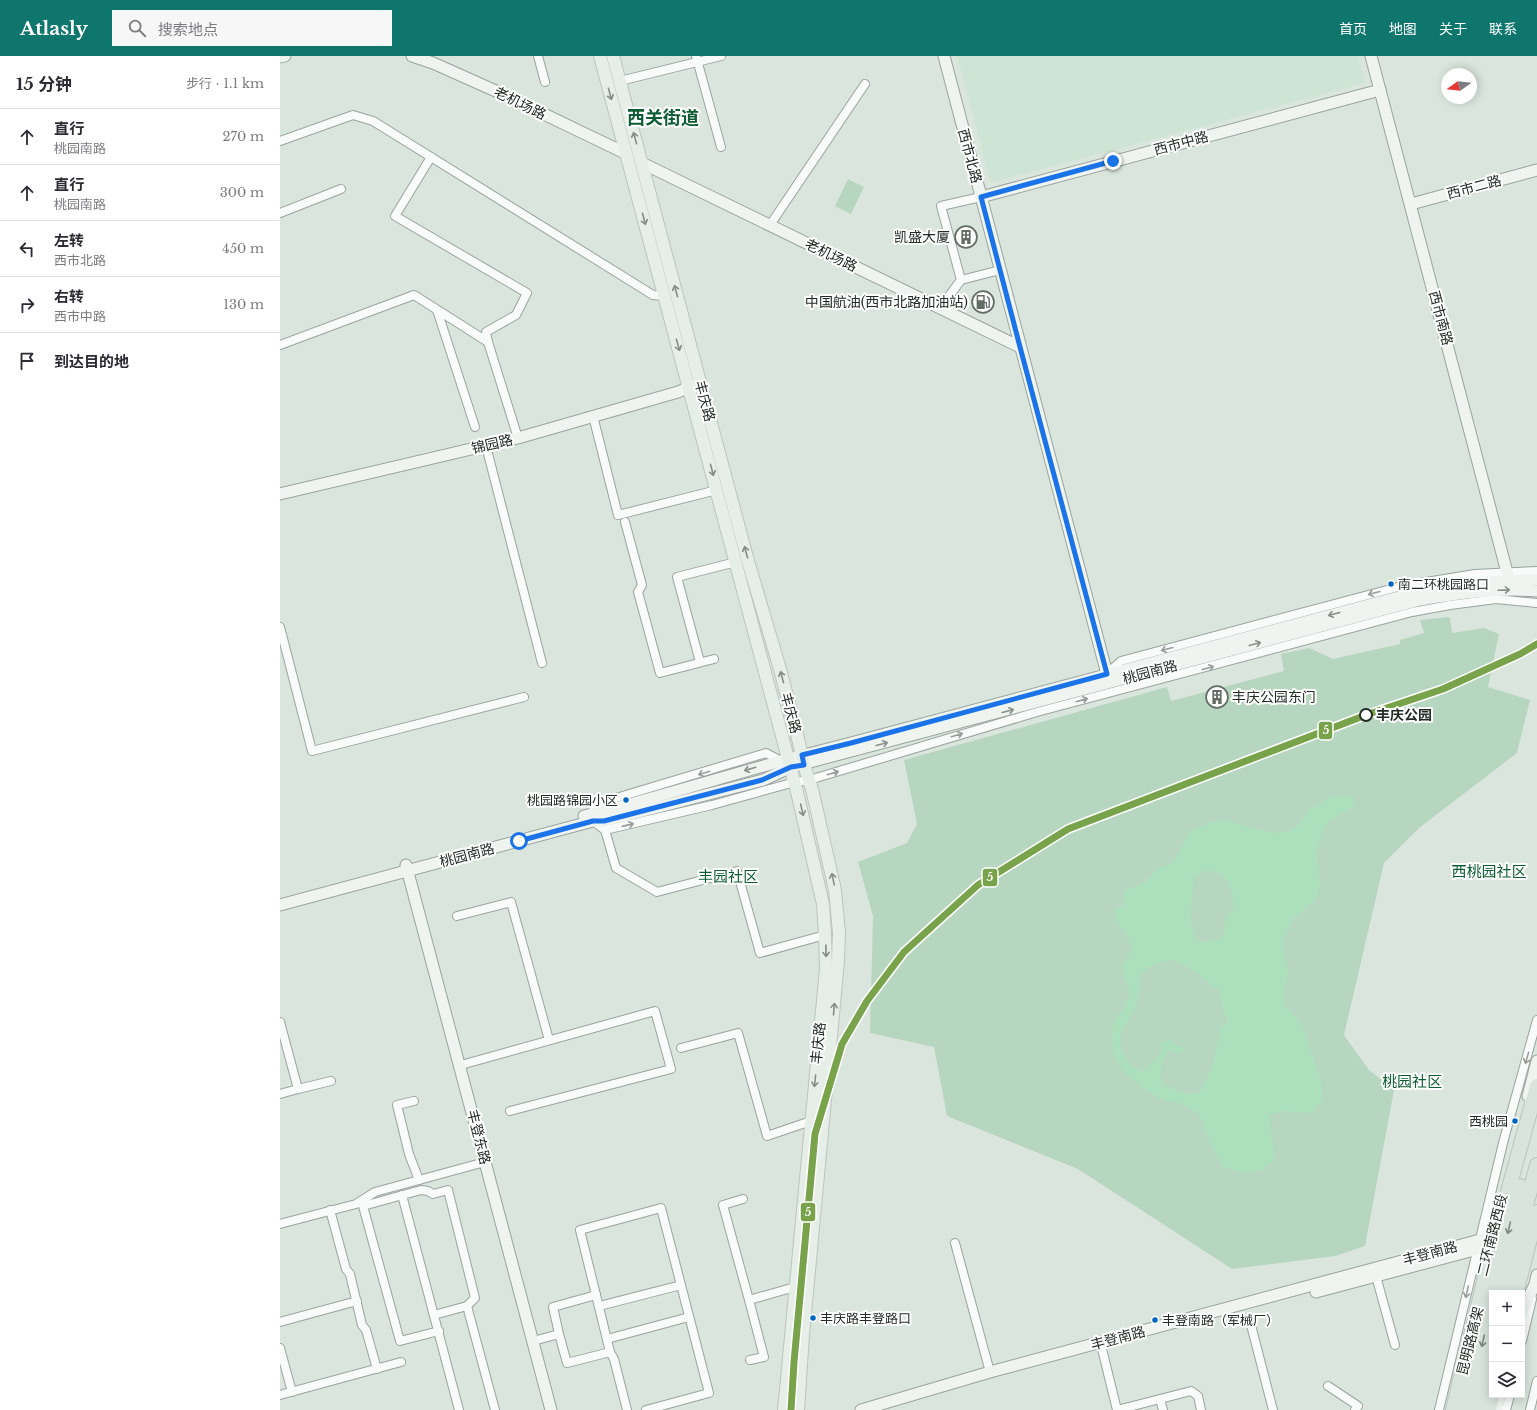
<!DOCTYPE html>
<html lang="zh">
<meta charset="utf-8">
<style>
body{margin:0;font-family:"Libre Baskerville","Noto Sans SC",serif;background:#f7f7f7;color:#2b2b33}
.controls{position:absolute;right:12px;bottom:12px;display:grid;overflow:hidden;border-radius:0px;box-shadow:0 2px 10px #0003}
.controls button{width:36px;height:36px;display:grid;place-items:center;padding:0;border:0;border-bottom:1px solid #e1e1e2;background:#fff;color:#2b2b33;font:20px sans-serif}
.compass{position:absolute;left:1161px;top:12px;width:36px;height:36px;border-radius:50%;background:#fff;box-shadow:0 2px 10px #0003;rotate:255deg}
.stop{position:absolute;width:12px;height:12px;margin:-9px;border:3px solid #1a73e8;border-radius:50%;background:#fff}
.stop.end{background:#1a73e8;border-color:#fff;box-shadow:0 1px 4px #0008}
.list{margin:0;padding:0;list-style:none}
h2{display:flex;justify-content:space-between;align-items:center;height:52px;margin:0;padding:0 16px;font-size:17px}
h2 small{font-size:13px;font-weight:400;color:#7c7c81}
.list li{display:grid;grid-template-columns:26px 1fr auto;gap:12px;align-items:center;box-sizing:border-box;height:56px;padding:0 16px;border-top:1px solid #e1e1e2}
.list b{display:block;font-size:15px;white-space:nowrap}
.list p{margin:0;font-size:13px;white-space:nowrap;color:#7c7c81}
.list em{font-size:13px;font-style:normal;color:#7c7c81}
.icon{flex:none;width:22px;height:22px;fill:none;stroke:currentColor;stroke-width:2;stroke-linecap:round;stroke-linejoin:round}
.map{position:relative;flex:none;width:1257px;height:1354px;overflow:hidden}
header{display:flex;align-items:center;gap:24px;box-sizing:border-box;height:56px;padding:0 20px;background:#0f766e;color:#fff}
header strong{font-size:19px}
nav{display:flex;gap:22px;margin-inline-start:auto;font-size:14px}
.search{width:280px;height:36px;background:#f7f7f7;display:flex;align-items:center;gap:10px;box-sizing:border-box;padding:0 14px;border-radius:0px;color:#7c7c81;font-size:15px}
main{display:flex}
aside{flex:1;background:#fff}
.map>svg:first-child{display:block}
.built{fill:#cee5d5}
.green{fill:#b7d6c0}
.water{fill:#ace0bd;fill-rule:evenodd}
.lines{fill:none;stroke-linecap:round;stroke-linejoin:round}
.street-casing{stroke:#9aa39d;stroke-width:10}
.secondary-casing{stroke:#9aa39d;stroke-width:13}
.primary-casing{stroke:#bdc4c0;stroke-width:14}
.highway-casing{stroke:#bdc4c0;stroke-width:16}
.street{stroke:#f9fbfa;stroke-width:8}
.secondary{stroke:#eff4f1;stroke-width:11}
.primary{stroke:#e6eee8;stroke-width:12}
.highway{stroke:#d9e4dd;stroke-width:14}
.metro-1-casing{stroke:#fff;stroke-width:10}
.metro-1{stroke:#78a34b;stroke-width:7}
.oneway{stroke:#848d87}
.oneway2{stroke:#89908c}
.oneway3{stroke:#999e9b}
.oneway4{stroke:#7e8882}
.route{stroke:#1a73e8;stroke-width:5}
.bus-dot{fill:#0065bd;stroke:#fff;stroke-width:1.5}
.stop-dot{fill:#fff;stroke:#232c26;stroke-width:2}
.labels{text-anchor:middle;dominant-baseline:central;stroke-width:4;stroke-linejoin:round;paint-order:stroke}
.bus-label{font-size:13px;fill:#232c26;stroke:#fff;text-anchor:start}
.street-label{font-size:14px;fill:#232c26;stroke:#fff}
.poi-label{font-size:14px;fill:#232c26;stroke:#fff;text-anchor:end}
.stop-label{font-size:14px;font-weight:bold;fill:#232c26;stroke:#fff;text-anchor:start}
.neighbourhood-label{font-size:15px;fill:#0c5d33;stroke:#fff}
.district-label{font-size:18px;font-weight:bold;fill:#0c5d33;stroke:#fff}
.line-badge{stroke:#fff;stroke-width:1.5}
.badge-label{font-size:11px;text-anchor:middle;font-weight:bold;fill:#fff}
</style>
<header>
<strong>Atlasly</strong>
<div class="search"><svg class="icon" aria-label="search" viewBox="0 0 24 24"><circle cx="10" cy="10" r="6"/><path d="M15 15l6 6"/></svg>搜索地点</div>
<nav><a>首页</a><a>地图</a><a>关于</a><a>联系</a></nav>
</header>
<main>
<aside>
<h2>15 分钟<small>步行 · 1.1 km</small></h2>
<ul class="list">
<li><svg class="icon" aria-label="ahead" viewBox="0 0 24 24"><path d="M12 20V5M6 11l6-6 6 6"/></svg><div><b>直行</b><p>桃园南路</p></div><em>270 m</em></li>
<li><svg class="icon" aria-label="ahead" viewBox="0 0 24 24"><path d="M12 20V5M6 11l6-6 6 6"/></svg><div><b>直行</b><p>桃园南路</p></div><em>300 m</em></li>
<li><svg class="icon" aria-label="left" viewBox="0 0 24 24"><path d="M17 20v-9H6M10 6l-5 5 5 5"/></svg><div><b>左转</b><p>西市北路</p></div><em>450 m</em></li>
<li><svg class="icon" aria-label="right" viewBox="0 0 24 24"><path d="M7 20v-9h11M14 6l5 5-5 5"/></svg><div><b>右转</b><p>西市中路</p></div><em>130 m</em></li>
<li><svg class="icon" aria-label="arrive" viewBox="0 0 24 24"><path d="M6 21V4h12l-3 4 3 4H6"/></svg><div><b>到达目的地</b></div></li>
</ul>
</aside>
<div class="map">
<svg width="1257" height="1354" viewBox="0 0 1257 1354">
<rect width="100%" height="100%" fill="#dae6dd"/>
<path class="built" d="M677 0H1078L1085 27 711 127Z"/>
<g class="green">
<path d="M568 123 584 131 571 158 555 150Z"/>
<path d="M1170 561 1172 577 1204 572 1219 578 1208 631 1250 644 1237 697 1139 772 1104 807 1064 979 1089 1014 1114 1034 1085 1190 1055 1200 952 1213 798 1113 667 1060 654 991 590 977 593 860 578 806 627 787 637 768 624 704 887 631 891 645 1004 615 1001 598 1029 592 1053 603 1120 588V584L1144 577 1140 564Z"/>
</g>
<path class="water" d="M1054 740H1073L1074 750 1049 765 1041 779 1037 794 1040 830 1036 843 1012 864 1003 884 1004 898 1008 917 1004 934 1005 949 1023 970 1042 1029V1044L1032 1057 1002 1055 990 1059C989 1074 994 1089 995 1104L982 1114 962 1117 942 1110 934 1095 919 1059 904 1048 883 1044 860 1030 846 1018 837 1005 833 996 832 974 836 963 846 949 849 941V933L843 918 842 910 849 899 852 892 848 881 836 864 834 854 845 848 843 838 844 835 867 825 877 813 890 808 895 803 910 775 930 766 944 764 994 777 1007 776 1019 769 1028 754ZM923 815C949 813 950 831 954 851L945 864 944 879 938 883 921 886 914 880 910 864 914 822ZM890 903C909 911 918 915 932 931H938L947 968 939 973C937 997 932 1015 919 1037L906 1038 884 1029 880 1022 882 1007 889 993 898 998 902 997 904 993 901 990H895L892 984 880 986 881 996 870 1009 862 1016 851 1009 841 995V975L854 956 859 939V922L867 912Z"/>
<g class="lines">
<g class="street-casing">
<g id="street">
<path d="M258 0 265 26"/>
<path d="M416 0 441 91"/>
<path d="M340 25 441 0"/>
<path d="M0 85 73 59 93 65 373 239 384 240"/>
<path d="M151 101 115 160 247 237 236 259 206 276 208 286"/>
<path d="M0 157 61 133"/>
<path d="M490 169 585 28"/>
<path d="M681 224 661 150 701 141"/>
<path d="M660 252 681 224 720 214"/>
<path d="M157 254 195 371"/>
<path d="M0 289 134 239 208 286 238 382"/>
<path d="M313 360 338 459 437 434"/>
<path d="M206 390 262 607"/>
<path d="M345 466 362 529 358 536 380 617 434 603"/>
<path d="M0 571 32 695 244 641"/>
<path d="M420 606 397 521 456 506"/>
<path d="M828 617 841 605 1122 530 1195 518 1257 515"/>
<path d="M311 759 316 748 486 697 501 705"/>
<path d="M313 765 325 774 432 749 515 726 529 724 757 656 1132 556 1170 549 1216 543 1257 547"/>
<path d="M325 774 336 812 377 836 457 815 480 897 545 879"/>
<path d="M177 860 231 846 269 984"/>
<path d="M0 966 18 1033 51 1025"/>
<path d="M401 992 458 977 487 1080 531 1065"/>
<path d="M181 1009 375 955 391 1013 230 1055"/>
<path d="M0 1038 18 1033"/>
<path d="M134 1045 117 1049 129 1098 139 1124"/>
<path d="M122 1139 179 1354"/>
<path d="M463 1143 443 1149 469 1244 515 1231"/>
<path d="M50 1154 66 1213 70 1218 82 1269 86 1274 97 1313"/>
<path d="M0 1168 76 1148 95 1136 205 1106"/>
<path d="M675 1187 710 1316"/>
<path d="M1096 1220 1115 1289"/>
<path d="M316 1239 300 1174 381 1152 429 1337 366 1354"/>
<path d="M469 1244 484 1301 470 1304"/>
<path d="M319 1250 401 1229"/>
<path d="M154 1259 187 1250 215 1354"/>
<path d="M0 1266 77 1245"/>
<path d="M971 1269 993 1354"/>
<path d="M159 1275 120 1285 83 1150 141 1134 148 1135 153 1138 168 1134 195 1242 187 1250"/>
<path d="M327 1283 409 1261"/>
<path d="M253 1285 279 1278 287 1307 330 1296 316 1239 273 1251 279 1278"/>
<path d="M1242 1285 1252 1243"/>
<path d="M0 1292 12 1336"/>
<path d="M822 1293 837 1354"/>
<path d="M330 1296 334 1303 347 1354"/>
<path d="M1048 1330 1078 1350 1075 1354"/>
<path d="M0 1339 121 1306"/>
<path d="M880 1343 883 1354"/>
<path d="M837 1354 911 1335 918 1340 921 1354"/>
<path d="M1159 1354 1224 1083 1257 964"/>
<path d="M1226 1354 1230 1339"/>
<path d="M1250 1354 1257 1325"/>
</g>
</g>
<g class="secondary-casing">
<g id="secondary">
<path d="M132 0 153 7 218 36 347 98"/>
<path d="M664 0 827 618"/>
<path d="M1091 0 1229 524"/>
<path d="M0 1 5 0"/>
<path d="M362 107 740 291"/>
<path d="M701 141 1100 34"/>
<path d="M1131 148 1257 114"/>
<path d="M0 438 238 382 398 336 417 328"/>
<path d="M304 760 347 749 501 705 571 687 1126 539C1172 529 1211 524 1257 524"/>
<path d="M126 809 271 1354"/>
<path d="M0 849 313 765H324L483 724 511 711 1140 544C1179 537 1217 532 1257 535"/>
<path d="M1248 1040 1257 1005"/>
<path d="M1036 1236 1209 1190"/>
<path d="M1242 1256 1255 1228 1257 1219"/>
<path d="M581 1354 710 1316 1211 1181"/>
<path d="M1217 1354 1220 1339"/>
</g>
</g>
<g class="primary-casing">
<g id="primary">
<path d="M320 0 517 736 543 848 545 879 546 913 504 1354"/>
<path d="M333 0 420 326 468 505 500 613 517 678 524 709 532 733 555 834 559 877 558 905 523 1279 518 1354"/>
</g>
</g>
<g class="highway-casing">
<g id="highway">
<path d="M1238 1229 1257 1156"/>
<path d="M1214 1237 1240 1130"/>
<path d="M1227 1237 1247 1146 1257 1109"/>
<path d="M1173 1354 1210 1201 1257 1030"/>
<path d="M1187 1354 1212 1247"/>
<path d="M1198 1354 1212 1297"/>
<path d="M1209 1354 1212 1339"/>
</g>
</g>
<use href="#street" class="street"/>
<use href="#secondary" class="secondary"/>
<use href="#primary" class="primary"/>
<use href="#highway" class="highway"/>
<g class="metro-1-casing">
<path id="metro-1" d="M511 1354 514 1306 535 1078 562 988 587 945 624 896 698 829 788 773 1086 659 1163 633 1240 598 1257 588"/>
</g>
<use href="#metro-1" class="metro-1"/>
</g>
<defs><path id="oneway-shaft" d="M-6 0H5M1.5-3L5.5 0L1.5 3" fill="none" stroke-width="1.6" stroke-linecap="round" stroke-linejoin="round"/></defs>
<g class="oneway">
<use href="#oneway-shaft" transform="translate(330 38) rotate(75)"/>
<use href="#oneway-shaft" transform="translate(355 82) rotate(-105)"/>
<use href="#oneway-shaft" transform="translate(364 163) rotate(75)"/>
<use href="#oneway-shaft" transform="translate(396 235) rotate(-105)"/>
<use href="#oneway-shaft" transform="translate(398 289) rotate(74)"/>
<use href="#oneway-shaft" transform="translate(432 414) rotate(75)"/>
<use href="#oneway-shaft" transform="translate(466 496) rotate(-105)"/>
<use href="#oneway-shaft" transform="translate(502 621) rotate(-105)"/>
<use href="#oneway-shaft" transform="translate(522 754) rotate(77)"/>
<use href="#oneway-shaft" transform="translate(553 823) rotate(-102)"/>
<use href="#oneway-shaft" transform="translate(546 895) rotate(89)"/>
<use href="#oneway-shaft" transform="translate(554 953) rotate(-85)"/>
<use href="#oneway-shaft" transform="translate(535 1025) rotate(96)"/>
</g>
<g class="oneway2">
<use href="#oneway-shaft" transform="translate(1224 534) rotate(-2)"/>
<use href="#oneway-shaft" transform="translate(1054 558) rotate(165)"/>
<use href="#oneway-shaft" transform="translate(975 588) rotate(-15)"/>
<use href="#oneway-shaft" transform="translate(728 655) rotate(-15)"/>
<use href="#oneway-shaft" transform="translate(602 688) rotate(-15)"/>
<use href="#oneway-shaft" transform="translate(470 713) rotate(164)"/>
</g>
<g class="oneway3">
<use href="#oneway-shaft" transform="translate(1094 537) rotate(165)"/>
<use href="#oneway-shaft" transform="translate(887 593) rotate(165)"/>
<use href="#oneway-shaft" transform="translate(928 612) rotate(-15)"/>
<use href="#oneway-shaft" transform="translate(802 644) rotate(-16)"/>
<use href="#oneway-shaft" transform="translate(677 679) rotate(-16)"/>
<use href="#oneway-shaft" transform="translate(424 717) rotate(163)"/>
<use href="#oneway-shaft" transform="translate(553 717) rotate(-16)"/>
<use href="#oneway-shaft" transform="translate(348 769) rotate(-13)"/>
<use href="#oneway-shaft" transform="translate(1247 1002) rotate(106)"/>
<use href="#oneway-shaft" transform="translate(1187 1236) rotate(103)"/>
</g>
<g class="oneway4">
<use href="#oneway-shaft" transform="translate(1229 1172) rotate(103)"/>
<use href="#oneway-shaft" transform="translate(1203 1285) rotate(103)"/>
</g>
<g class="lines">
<path class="route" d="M239 785 313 765H324L482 724 511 711 524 709 522 699 571 687 827 618 740 291 701 141 833 105"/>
</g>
<defs>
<g id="building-ring" transform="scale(1.15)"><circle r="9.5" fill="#fff" stroke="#636d66" stroke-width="1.5"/><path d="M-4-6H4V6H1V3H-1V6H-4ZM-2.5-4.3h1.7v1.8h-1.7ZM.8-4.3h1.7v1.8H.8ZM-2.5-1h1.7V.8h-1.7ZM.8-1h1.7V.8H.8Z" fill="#636d66"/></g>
<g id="fuel-ring" transform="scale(1.15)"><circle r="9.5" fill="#fff" stroke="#636d66" stroke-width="1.5"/><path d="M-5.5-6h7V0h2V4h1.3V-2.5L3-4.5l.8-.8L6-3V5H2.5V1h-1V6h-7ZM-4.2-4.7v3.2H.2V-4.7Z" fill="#636d66"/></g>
</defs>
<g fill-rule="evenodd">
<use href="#building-ring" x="686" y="181"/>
<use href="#fuel-ring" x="703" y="246"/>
<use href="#building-ring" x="937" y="641"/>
</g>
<g class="bus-dot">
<circle cx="1111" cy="528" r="3.5"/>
<circle cx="346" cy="744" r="3.5"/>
<circle cx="1235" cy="1065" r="3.5"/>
<circle cx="533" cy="1262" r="3.5"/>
<circle cx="875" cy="1264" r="3.5"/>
</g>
<circle class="stop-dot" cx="1086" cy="659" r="6"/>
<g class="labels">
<g class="bus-label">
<text x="1118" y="528">南二环桃园路口</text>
<text x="338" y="744" text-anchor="end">桃园路锦园小区</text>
<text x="1228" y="1065" text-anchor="end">西桃园</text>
<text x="540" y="1262">丰庆路丰登路口</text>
<text x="882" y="1264">丰登南路（军械厂）</text>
</g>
<g class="street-label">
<text transform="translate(240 47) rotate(26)">老机场路</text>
<text transform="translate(901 87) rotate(-15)">西市中路</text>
<text transform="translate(690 100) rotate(75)">西市北路</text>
<text transform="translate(1194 131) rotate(-15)">西市二路</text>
<text transform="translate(551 199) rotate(26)">老机场路</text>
<text transform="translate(1161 262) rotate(75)">西市南路</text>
<text transform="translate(425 345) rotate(75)">丰庆路</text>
<text transform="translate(212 388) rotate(-13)">锦园路</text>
<text transform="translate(870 616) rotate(-15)">桃园南路</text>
<text transform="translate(511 657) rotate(75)">丰庆路</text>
<text transform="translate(187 799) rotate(-15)">桃园南路</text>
<text transform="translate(538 987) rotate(-84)">丰庆路</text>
<text transform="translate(199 1081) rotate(76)">丰登东路</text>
<text transform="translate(1212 1179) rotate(-76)">二环南路西段</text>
<text transform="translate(1150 1197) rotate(-15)">丰登南路</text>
<text transform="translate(838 1282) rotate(-15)">丰登南路</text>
<text transform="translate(1190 1285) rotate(-76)">昆明路高架</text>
</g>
<g class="poi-label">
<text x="670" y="181">凯盛大厦</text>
<text x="688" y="246">中国航油(西市北路加油站)</text>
<text x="952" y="641" text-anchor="start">丰庆公园东门</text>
</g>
<g class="stop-label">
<text x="1096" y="659">丰庆公园</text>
</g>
<g class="neighbourhood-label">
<text x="1209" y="815">西桃园社区</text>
<text x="448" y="820">丰园社区</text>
<text x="1132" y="1025">桃园社区</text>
</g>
<g class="district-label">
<text x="383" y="62">西关街道</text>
</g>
</g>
<g class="line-badge">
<rect x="1038" y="665" width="15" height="19" rx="4" fill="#78a34b"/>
<rect x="702" y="812" width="16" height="19" rx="4" fill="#78a34b"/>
<rect x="520" y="1146" width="16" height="20" rx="4" fill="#78a34b"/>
</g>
<g class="badge-label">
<text x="1046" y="678">5</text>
<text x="710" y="825">5</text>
<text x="528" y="1160">5</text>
</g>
</svg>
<div class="controls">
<button>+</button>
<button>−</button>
<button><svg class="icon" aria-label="layers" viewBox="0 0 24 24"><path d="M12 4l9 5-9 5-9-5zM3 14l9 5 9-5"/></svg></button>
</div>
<svg class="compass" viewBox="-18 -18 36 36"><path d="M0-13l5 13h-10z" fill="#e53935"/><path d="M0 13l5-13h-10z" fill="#7c7c81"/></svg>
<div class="stop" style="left:239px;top:785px"></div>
<div class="stop end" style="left:833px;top:105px"></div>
</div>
</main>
